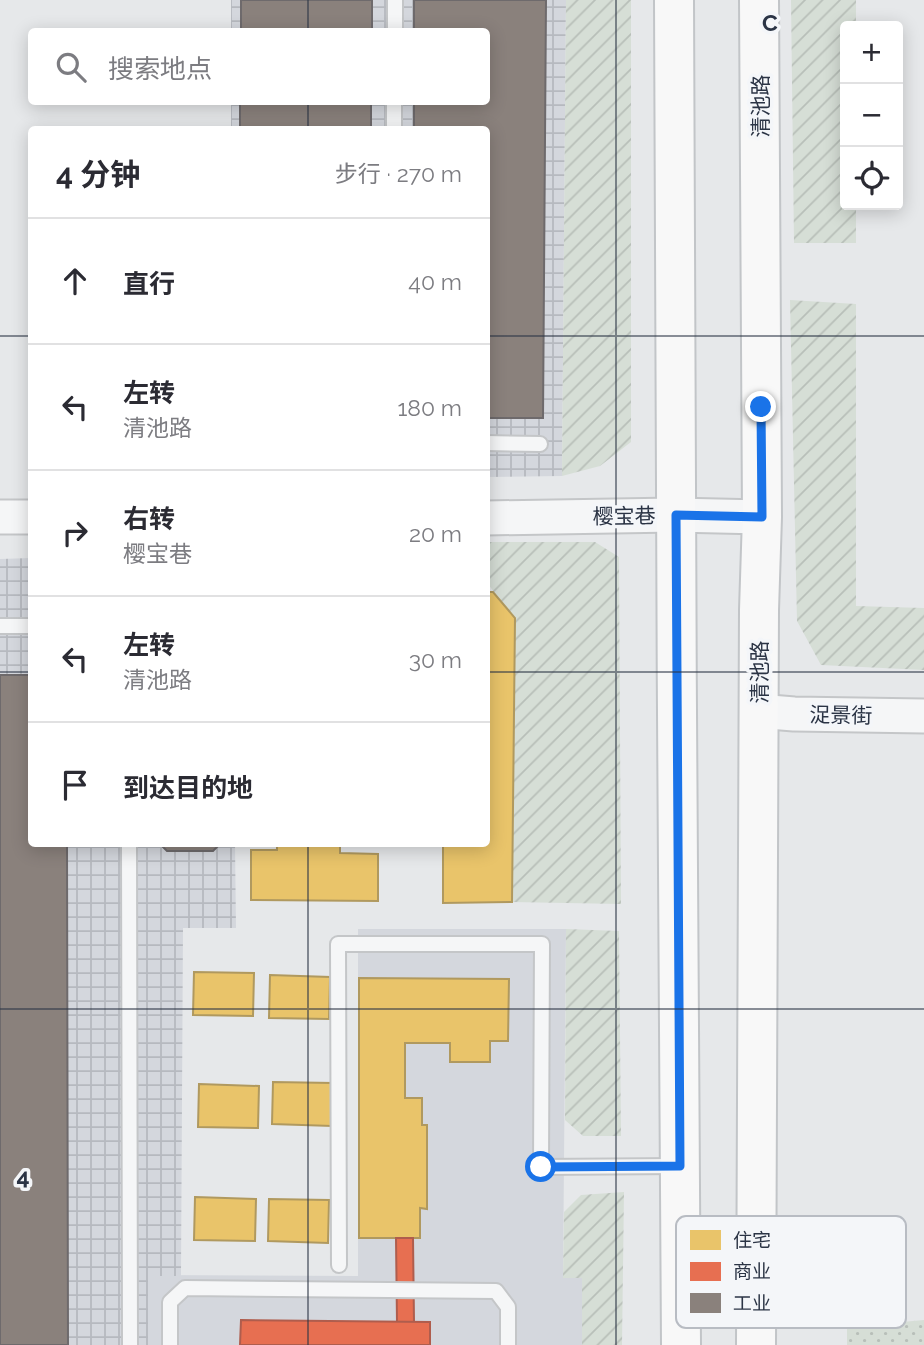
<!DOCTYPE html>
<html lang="zh">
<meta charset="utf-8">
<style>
body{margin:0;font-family:Raleway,"Noto Sans SC",sans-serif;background:#f7f7f7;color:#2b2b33}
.controls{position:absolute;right:21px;top:21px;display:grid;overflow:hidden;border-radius:7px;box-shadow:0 4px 18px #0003}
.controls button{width:63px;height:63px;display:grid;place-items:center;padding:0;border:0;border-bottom:2px solid #e1e1e2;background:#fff;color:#2b2b33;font:35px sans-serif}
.stop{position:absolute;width:21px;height:21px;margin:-16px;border:5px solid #1a73e8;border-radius:50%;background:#fff}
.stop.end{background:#1a73e8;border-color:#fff;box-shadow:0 2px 7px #0008}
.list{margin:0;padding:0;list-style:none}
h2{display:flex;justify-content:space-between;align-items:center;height:91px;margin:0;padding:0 28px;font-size:30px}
h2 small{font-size:23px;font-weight:400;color:#7c7c81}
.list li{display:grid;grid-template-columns:46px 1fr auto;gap:21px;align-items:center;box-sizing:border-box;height:126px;padding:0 28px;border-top:2px solid #e1e1e2}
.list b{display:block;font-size:26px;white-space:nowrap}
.list p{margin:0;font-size:23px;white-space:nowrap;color:#7c7c81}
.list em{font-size:23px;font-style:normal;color:#7c7c81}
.icon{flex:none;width:38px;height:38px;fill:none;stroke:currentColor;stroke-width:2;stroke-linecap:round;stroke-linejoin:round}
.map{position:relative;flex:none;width:924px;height:1345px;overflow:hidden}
.search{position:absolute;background:#fff;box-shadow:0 4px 18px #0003;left:28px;top:28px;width:462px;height:77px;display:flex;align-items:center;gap:18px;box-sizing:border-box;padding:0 24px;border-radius:7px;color:#7c7c81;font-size:26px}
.panel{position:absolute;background:#fff;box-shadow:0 4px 18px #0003;left:28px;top:126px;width:462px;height:721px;border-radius:7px}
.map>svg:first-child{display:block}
.built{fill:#d4d7dd}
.industrial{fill:url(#industrial-grid)}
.park{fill:url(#park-dots)}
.garden{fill:url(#garden-furrows)}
.homes{fill:#e9c46a;stroke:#b0995f;stroke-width:2}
.shops{fill:#e76f51;stroke:#af5d4d;stroke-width:2}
.industry{fill:#8a817c;stroke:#6e6a6c;stroke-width:2}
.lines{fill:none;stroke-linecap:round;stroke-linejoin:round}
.service-casing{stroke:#c4c6c8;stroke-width:18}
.tertiary-casing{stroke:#c4c6c8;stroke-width:37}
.primary-casing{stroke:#c2c5c8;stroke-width:42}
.service{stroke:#f5f6f7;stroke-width:14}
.tertiary{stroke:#f5f6f7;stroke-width:33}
.primary{stroke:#f8f8f8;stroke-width:38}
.route{stroke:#1a73e8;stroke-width:9}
.grid{fill:none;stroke:#2b3445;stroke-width:2;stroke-opacity:0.55}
.labels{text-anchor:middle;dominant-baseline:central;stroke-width:7;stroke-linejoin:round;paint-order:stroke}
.street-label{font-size:21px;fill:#2b3445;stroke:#f4f6f9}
.key{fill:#f4f6f9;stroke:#b8bcc3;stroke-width:2}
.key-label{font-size:19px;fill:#2b3445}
.grid-label{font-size:23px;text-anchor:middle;font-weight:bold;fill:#2b3445;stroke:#f4f6f9;stroke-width:7;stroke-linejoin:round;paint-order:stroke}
</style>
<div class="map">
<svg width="924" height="1345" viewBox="0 0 924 1345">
<defs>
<pattern id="industrial-grid" width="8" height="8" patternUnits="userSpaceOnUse" patternTransform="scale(1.75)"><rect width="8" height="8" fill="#d4d7dd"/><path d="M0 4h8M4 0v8" fill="none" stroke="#b6b9bf"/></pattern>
<pattern id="park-dots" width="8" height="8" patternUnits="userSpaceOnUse" patternTransform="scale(1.75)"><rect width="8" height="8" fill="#d6ded6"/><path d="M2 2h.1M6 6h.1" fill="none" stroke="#b8bfb9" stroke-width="1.8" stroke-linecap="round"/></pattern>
<pattern id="garden-furrows" width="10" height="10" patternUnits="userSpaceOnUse" patternTransform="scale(1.75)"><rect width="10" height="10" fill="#d6ded6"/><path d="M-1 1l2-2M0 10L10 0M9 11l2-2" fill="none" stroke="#b8bfb9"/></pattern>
</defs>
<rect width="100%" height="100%" fill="#e6e8ea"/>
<path class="built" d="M358 929H566L563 1277 582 1278V1345H148V1275L358 1276Z"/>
<g class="industrial">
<path d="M231 0H566L562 476 487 477 486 130 231 129V102H486V32L231 31Z"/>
<path d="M31 558 32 844H235L236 928H183L181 1276H148V1345H0V559Z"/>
</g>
<path class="park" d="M924 1320V1345H847V1327Z"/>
<g class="garden">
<path d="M566 0H631V442L600 466 562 476Z"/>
<path d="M791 0H856V26H845V205H856V243H794Z"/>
<path d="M790 300 856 304V606L924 608V670L821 665 797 621Z"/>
<path d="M486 542H595L619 557 621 904 511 902 515 618 487 583Z"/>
<path d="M566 929 619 931 621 1136H583L565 1120Z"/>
<path d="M624 1192 622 1345H582V1278H563L564 1212 581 1195Z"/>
</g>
<g class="homes">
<path d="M486 592H493L515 618 512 902 443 903V844H486Z"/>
<path d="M277 845 340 846V853L378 854V901L251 900V850H277Z"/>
<path d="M194 972 254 973 253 1016 193 1015Z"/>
<path d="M270 975 330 977 329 1019 269 1018Z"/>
<path d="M359 978 509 979 508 1041H490V1062H450V1043H405V1098H422V1125H427V1209L420 1208V1238H359Z"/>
<path d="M273 1082 333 1083 332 1126 272 1124Z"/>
<path d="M199 1084 259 1086 258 1128 198 1127Z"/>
<path d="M195 1197 256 1199 255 1241 194 1240Z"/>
<path d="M269 1199 329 1200 328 1243 268 1241Z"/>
</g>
<g class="shops">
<path d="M396 1238H413L414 1322H397Z"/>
<path d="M241 1320 430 1322V1345H240Z"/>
</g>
<g class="industry">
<rect x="241" y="0" width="131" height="32"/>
<path d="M414 0H546L543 418H486V130H414V102H486V32H414Z"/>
<rect x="240" y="102" width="131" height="28"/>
<path d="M0 675H32V844H67L68 1345H0Z"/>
<path d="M160 844H220L213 851H167Z"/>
</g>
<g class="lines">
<g class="service-casing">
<g id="service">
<path d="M395 32V0"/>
<path d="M394 130V102"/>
<path d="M486 443 540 444"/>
<path d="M0 626H32"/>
<path d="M129 844 130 1345"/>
<path d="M339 1265 338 944H542L541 1167 679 1166"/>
<path d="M170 1345V1302L185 1288 496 1291 508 1307V1345"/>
</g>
</g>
<g class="tertiary-casing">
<g id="tertiary">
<path d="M0 517H32"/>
<path d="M486 518 675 515 762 517"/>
<path d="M758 711 794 714 924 716"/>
</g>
</g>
<g class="primary-casing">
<g id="primary">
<path d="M674 0C674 448 679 897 681 1345"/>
<path d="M756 1345 759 610 762 517 759 0"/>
</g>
</g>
<use href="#service" class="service"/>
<use href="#tertiary" class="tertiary"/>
<use href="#primary" class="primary"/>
</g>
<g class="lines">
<path class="route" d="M541 1167 680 1166 676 515 762 517 761 407"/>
</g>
<path class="grid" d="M308 0V32M616 0V1345M308 102V130M0 336H32M486 336H924M0 672H32M486 672H924M308 844V1345M0 1009H924"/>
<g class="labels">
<g class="street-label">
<text transform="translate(760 106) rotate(-90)">清池路</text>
<text transform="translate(624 516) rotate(-1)">樱宝巷</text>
<text transform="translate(759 672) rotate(-90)">清池路</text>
<text transform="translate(841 715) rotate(1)">浞景街</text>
</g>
</g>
<rect x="676" y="1216" width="230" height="112" rx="10" class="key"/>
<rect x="690" y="1230" width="31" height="20" fill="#e9c46a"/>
<rect x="690" y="1262" width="31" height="19" fill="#e76f51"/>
<rect x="690" y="1293" width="31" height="20" fill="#8a817c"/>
<g class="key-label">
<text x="733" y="1247">住宅</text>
<text x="733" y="1278">商业</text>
<text x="733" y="1310">工业</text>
</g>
<g class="grid-label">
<text x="770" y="31">C</text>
<text x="23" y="1185">4</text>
</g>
</svg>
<div class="controls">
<button>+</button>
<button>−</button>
<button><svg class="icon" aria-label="locate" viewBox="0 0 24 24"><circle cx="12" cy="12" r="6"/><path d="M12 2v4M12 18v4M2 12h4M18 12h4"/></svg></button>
</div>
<div class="stop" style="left:541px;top:1167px"></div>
<div class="stop end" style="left:761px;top:407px"></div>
<div class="search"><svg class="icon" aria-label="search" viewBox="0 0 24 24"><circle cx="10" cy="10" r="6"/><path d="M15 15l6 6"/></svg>搜索地点</div>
<section class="panel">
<h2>4 分钟<small>步行 · 270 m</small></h2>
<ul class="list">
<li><svg class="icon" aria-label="ahead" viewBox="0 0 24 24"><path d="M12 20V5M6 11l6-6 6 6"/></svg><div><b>直行</b></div><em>40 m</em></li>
<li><svg class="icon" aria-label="left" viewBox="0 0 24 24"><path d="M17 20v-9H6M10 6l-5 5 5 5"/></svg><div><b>左转</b><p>清池路</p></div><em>180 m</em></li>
<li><svg class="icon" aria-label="right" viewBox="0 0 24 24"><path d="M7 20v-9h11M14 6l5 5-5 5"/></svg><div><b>右转</b><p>樱宝巷</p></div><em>20 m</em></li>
<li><svg class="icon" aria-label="left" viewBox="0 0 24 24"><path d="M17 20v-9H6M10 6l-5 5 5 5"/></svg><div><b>左转</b><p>清池路</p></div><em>30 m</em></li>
<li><svg class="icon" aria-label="arrive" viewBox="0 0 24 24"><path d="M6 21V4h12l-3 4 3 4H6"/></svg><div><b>到达目的地</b></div></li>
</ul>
</section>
</div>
